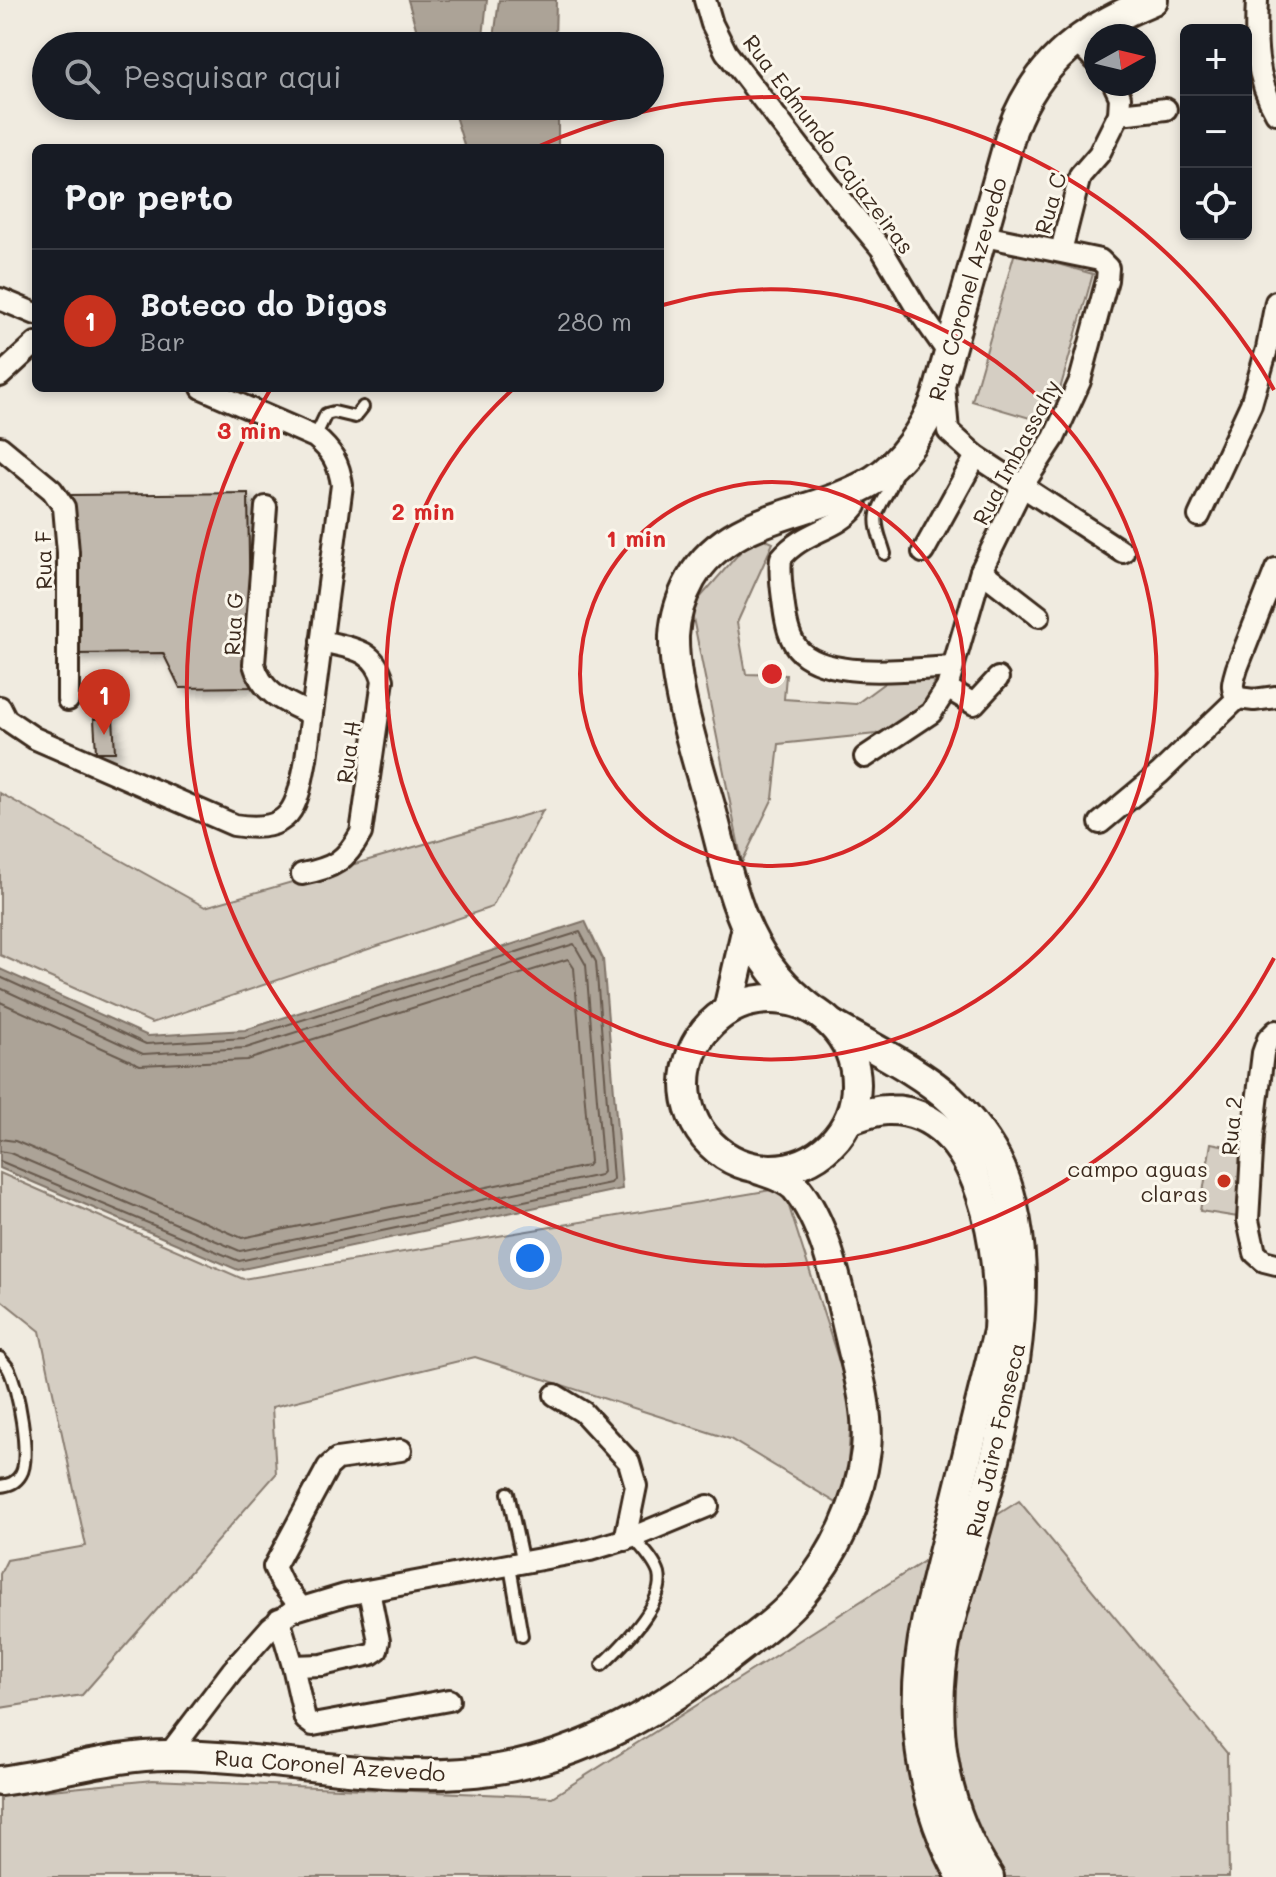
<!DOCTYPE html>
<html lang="pt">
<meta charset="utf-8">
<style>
body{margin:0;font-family:Mali,sans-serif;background:#20242c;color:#f1f3f6}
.controls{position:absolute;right:24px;top:24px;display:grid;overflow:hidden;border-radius:12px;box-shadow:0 4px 12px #0003}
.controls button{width:72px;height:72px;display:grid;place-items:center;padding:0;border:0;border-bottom:2px solid #363941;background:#171b24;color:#f1f3f6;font:40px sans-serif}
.compass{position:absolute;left:1084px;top:24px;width:72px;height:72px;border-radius:50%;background:#171b24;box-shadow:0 4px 12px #0003;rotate:82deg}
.you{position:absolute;left:530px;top:1258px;width:28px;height:28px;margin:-20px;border:6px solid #fff;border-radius:50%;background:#1a73e8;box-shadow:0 0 0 12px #1a73e833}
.badge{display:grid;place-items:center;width:52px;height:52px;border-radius:50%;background:#c8321e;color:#fff;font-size:26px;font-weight:700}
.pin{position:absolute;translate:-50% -66px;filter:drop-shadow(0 2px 4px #0008)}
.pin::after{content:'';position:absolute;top:42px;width:28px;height:24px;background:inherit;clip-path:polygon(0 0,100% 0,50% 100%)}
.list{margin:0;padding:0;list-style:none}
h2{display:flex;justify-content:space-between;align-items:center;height:104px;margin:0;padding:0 32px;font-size:34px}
h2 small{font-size:26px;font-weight:400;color:#9ea1a6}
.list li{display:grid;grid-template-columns:52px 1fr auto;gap:24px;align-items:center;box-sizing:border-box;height:144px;padding:0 32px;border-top:2px solid #363941}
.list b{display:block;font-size:30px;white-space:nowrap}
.list p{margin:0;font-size:26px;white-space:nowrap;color:#9ea1a6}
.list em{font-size:26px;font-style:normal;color:#9ea1a6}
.icon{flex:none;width:44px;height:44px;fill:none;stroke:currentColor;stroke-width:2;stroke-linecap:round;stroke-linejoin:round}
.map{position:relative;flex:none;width:1276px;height:1877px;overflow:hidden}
.search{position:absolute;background:#171b24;box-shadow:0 4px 12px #0003;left:32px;top:32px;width:632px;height:88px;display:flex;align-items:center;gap:20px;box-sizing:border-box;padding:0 28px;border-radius:44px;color:#9ea1a6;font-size:30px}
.panel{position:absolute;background:#171b24;box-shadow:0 4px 12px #0003;left:32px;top:144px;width:632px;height:248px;border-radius:12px}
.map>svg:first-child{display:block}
.green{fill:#d5cec3;stroke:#887c70;stroke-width:2}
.water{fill:#aca397;stroke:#7f7367;stroke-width:2}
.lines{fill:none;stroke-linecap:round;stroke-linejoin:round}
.shore{stroke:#685a4e;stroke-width:2}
.building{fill:#c0b8ad;stroke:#3b2a1e;stroke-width:2;filter:url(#shadow)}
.service-casing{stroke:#3b2a1e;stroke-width:16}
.minor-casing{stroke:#3b2a1e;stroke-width:26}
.secondary-casing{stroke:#3b2a1e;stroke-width:34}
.service{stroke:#fbf7ec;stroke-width:10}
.minor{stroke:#fbf7ec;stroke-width:20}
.secondary{stroke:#fbf7ec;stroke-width:28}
.ring{fill:none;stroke:#d62828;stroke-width:4}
.poi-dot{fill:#c8321e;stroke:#fbf7ec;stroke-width:3}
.labels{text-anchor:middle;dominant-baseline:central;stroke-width:6;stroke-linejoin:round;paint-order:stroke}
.street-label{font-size:22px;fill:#3b2a1e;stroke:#fbf7ec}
.poi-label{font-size:22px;fill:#3b2a1e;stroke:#fbf7ec;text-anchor:end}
.centre{fill:#d62828;stroke:#fbf7ec;stroke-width:4}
.ring-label{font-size:24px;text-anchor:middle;font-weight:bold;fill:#d62828;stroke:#fbf7ec;stroke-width:6;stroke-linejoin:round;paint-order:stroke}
</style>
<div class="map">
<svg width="1276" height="1877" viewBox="0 0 1276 1877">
<defs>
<filter id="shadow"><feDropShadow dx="6" dy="6" stdDeviation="4" flood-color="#0004"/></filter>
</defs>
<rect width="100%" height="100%" fill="#f0ebe0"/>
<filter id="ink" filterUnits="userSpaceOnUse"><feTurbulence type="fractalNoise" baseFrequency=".0125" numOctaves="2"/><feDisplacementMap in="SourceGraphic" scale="16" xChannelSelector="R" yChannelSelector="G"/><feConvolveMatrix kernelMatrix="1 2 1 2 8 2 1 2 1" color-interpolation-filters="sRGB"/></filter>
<g filter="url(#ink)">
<g class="green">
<path d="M1015 252 1093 274 1050 424 972 401Z"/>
<path d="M755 535 773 543 737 623 746 674 786 675 784 699 856 704 890 679 938 674 920 717 876 734 779 744 773 798 742 862 691 608Z"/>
<path d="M0 793 205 907 543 810 492 907 152 1023 0 955Z"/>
<path d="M1211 1143 1247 1150 1238 1217 1200 1211Z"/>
<path d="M0 1173 243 1279 783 1188 852 1402 845 1508 730 1439 475 1357 272 1407 276 1474 82 1695 0 1708V1574L7 1560 86 1546 40 1331 0 1299Z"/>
<path d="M1019 1501 1227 1753 1229 1877H0V1795L153 1780 552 1797Z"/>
</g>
<g class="water">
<path d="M408 0H487L482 46H421Z"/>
<path d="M499 0H556L555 41 544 46H493Z"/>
<path d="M452 106H558V148H465Z"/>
<path d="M585 921 603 959 622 1189 238 1270 0 1168V969L148 1036 245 1030Z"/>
</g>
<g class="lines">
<g class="shore">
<path d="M0 977 146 1044 245 1038 580 932 596 962 613 1179 610 1183 239 1261 0 1161"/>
<path d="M0 988 143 1054 246 1048 574 944 586 965 603 1172 600 1175 240 1251 10 1153 0 1151"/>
<path d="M0 1002 140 1065 247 1060 568 959 574 968 590 1162 587 1166 242 1238 15 1141 0 1139"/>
</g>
</g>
<g class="building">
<path d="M248 493 251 687 180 688 163 653 73 654 70 495Z"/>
<path d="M113 718 115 752H96L94 719Z"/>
</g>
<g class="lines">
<g class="service-casing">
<g id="service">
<path d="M315 437 326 414 334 412 355 417 363 407"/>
<path d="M885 554C882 542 874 527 877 514 881 499 894 488 896 471"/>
<path d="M0 1358C3 1362 6 1365 8 1368 18 1385 31 1458 21 1474 16 1483 9 1485 0 1486"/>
<path d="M508 1493 523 1563"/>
<path d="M510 1566 522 1636"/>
<path d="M602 1665C621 1647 666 1603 659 1574 655 1561 642 1548 633 1537"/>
</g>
</g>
<g class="minor-casing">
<g id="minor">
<path d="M705 0 712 24 726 52 835 193 881 248 916 307 949 354"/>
<path d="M1257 0C1255 39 1255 78 1276 113"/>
<path d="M1076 40 1096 61"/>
<path d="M1119 114 1166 109"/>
<path d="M1061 251 1080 176 1099 154 1119 114 1120 97 1114 84"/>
<path d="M0 299 36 314"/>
<path d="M0 376 36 343"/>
<path d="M944 384 948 431 976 456 1123 552"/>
<path d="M0 447 52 490 64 507 68 552V700"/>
<path d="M852 492 856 506C837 531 804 530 781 558 779 574 782 591 784 607 786 622 789 641 801 652 832 680 913 669 952 667"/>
<path d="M266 507 254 664C262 694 285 702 311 714"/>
<path d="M1199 516 1251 404 1267 349 1276 302"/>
<path d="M923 552 976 456"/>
<path d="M981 571 1039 616"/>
<path d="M947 688 974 704 998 678"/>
<path d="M1238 698C1229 689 1234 679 1237 668L1276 569"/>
<path d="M1238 698 1254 700 1276 697"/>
<path d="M0 707 6 719 34 738 234 825C292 834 297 808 306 759L342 485C339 463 332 451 315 437L202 388"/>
<path d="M865 757 931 713 947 688 981 571 1023 485 1054 438 1080 381 1107 280 1108 268 1100 260 984 236"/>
<path d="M1100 823 1160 773 1238 698"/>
<path d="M302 874C333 868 346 861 361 833L383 680C374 648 350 648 321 641"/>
<path d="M1276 1031 1268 1039 1263 1053 1253 1135 1248 1220 1255 1253 1264 1261 1276 1264"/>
<path d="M555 1395 583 1412 629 1462 636 1486 625 1540"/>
<path d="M301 1607 282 1584 274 1567 328 1467 337 1459 401 1450"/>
<path d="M279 1619 293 1666 322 1665 371 1654 377 1650 379 1641 369 1591"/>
<path d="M293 1666 305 1719 313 1725 449 1700"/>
<path d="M169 1754 232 1671 271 1627 292 1611 345 1595 590 1550 633 1537 708 1506"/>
</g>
</g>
<g class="secondary-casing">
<g id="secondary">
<circle cx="771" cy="1084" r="85"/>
<path d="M728 1010 746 931"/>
<path d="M813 1010C741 956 733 890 711 809 697 760 673 686 674 636 675 616 681 597 691 579 730 512 814 517 874 480 902 462 924 429 936 399L1012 130C1038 59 1086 28 1153 0"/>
<path d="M833 1025C867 1045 924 1073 951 1100 970 1118 990 1144 1001 1169 1057 1302 982 1499 947 1633 930 1717 940 1804 989 1877"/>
<path d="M849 1120C863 1115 876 1109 890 1110 985 1111 1002 1260 998 1331L927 1618C908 1706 917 1798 962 1877"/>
<path d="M0 1781C56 1774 116 1754 172 1755 279 1756 385 1785 492 1770 585 1756 663 1709 735 1652 758 1634 782 1617 801 1595 835 1555 860 1502 866 1450 870 1413 858 1373 850 1338 839 1292 827 1225 796 1188 787 1178 772 1174 760 1170"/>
</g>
</g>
<use href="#service" class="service"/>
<use href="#minor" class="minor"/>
<use href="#secondary" class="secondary"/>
</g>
</g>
<g class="ring">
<circle cx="772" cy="674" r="192"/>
<path d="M663 305A385 385 0 1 1 512 390"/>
<path d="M1274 958A577 577 0 1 1 270 390M537 147A577 577 0 0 1 1274 390"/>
</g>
<circle class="poi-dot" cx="1224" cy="1181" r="8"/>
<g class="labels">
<g class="street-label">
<text transform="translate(829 144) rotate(53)">Rua Edmundo Cajazeiras</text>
<text transform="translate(1050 203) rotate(-74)">Rua C</text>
<text transform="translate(967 289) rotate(-74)">Rua Coronel Azevedo</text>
<text transform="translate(1016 452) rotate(-62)">Rua Imbassahy</text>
<text transform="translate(43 560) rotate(-91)">Rua F</text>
<text transform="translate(233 624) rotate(-87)">Rua G</text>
<text transform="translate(348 752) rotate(-82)">Rua H</text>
<text transform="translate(1231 1126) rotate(-85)">Rua 2</text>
<text transform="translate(995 1440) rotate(-77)">Rua Jairo Fonseca</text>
<text transform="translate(330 1765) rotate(4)">Rua Coronel Azevedo</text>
</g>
<g class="poi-label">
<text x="1208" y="1168">campo aguas<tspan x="1208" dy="25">claras</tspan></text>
</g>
</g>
<circle cx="772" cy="674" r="12" class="centre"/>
<g class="ring-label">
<text x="249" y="439">3 min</text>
<text x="423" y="520">2 min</text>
<text x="636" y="547">1 min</text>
</g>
</svg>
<div class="controls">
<button>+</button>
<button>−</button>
<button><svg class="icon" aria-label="locate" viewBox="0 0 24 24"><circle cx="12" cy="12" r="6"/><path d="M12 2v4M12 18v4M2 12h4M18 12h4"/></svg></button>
</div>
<svg class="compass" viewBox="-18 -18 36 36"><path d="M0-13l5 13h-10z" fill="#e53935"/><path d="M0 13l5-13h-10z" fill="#9ea1a6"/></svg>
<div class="you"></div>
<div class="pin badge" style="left:104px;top:735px">1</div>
<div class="search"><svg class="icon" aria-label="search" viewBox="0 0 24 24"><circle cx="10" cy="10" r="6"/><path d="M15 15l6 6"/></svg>Pesquisar aqui</div>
<section class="panel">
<h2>Por perto<small></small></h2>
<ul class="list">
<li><span class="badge">1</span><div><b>Boteco do Digos</b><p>Bar</p></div><em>280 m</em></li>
</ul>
</section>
</div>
